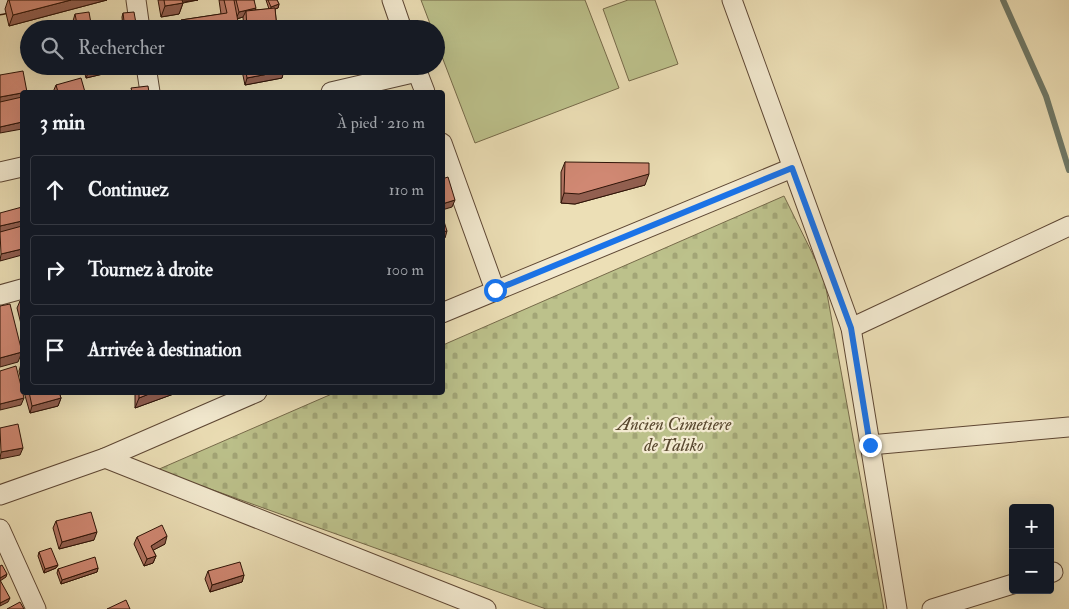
<!DOCTYPE html>
<html lang="fr">
<meta charset="utf-8">
<style>
body{margin:0;font-family:"IM FELL Double Pica",serif;background:#242831;color:#f1f3f6}
.controls{position:absolute;right:15px;bottom:15px;display:grid;overflow:hidden;border-radius:5px;box-shadow:0 5px 20px #0002}
.controls button{width:45px;height:45px;display:grid;place-items:center;padding:0;border:0;border-bottom:1px solid #363941;background:#171b24;color:#f1f3f6;font:25px sans-serif}
.stop{position:absolute;width:15px;height:15px;margin:-11px;border:4px solid #1a73e8;border-radius:50%;background:#fff}
.stop.end{background:#1a73e8;border-color:#fff;box-shadow:0 1px 5px #0008}
.list{margin:0;padding:0;list-style:none}
h2{display:flex;justify-content:space-between;align-items:center;height:65px;margin:0;padding:0 20px;font-size:21px}
h2 small{font-size:16px;font-weight:400;color:#9ea1a6}
.list li{display:grid;grid-template-columns:32px 1fr auto;gap:15px;align-items:center;box-sizing:border-box;height:70px;margin:0 10px 10px;padding:0 10px;border:1px solid #363941;border-radius:5px}
.list b{display:block;font-size:19px;white-space:nowrap}
.list em{font-size:16px;font-style:normal;color:#9ea1a6}
.icon{flex:none;width:28px;height:28px;fill:none;stroke:currentColor;stroke-width:2;stroke-linecap:round;stroke-linejoin:round}
.map{position:relative;flex:none;width:1069px;height:609px;overflow:hidden}
.search{position:absolute;background:#171b24;box-shadow:0 5px 20px #0002;left:20px;top:20px;width:425px;height:55px;display:flex;align-items:center;gap:12px;box-sizing:border-box;padding:0 18px;border-radius:28px;color:#9ea1a6;font-size:19px}
.panel{position:absolute;background:#171b24;box-shadow:0 5px 20px #0002;left:20px;top:90px;width:425px;height:305px;border-radius:5px}
.map>svg:first-child{display:block}
.cemetery{fill:url(#cemetery-stones);stroke:#766a4a}
.green{fill:#bcc18b;stroke:#766a4a}
.lines{fill:none;stroke-linecap:round;stroke-linejoin:round}
.stream{stroke:#6f7968;stroke-width:6}
.street-casing{stroke:#5e4734;stroke-width:21}
.secondary-casing{stroke:#2f1408;stroke-width:29}
.street{stroke:#f3ead0;stroke-width:19}
.secondary{stroke:#f3ead0;stroke-width:26}
.wall{fill:#b37563;stroke:#2f1408}
.shaded-wall{fill:#925f50;stroke:#2f1408}
.building{fill:#d08873;stroke:#2f1408}
.route{stroke:#1a73e8;stroke-width:6}
.labels{text-anchor:middle;dominant-baseline:central;stroke-width:4.5;stroke-linejoin:round;paint-order:stroke}
.park-label{font-size:18px;font-style:italic;fill:#59482f;stroke:#f3ead0}
</style>
<div class="map">
<svg width="1069" height="609" viewBox="0 0 1069 609">
<defs>
<pattern id="cemetery-stones" width="16" height="16" patternUnits="userSpaceOnUse" patternTransform="scale(1.25)"><rect width="16" height="16" fill="#bcc18b"/><path d="M2 7V4a2 2 0 0 1 4 0v3zM10 15v-3a2 2 0 0 1 4 0v3z" fill="#a2a576"/></pattern>
</defs>
<rect width="100%" height="100%" fill="#ecdfb6"/>
<filter id="stains"><feTurbulence type="fractalNoise" baseFrequency=".004" numOctaves="4"/><feColorMatrix values="0 0 0 0 .2 0 0 0 0 .09 0 0 0 0 .02 0 0 0 .5 -.17"/></filter>
<radialGradient id="worn" r=".72"><stop offset=".6" stop-color="#630" stop-opacity="0"/><stop offset="1" stop-color="#630" stop-opacity=".3"/></radialGradient>
<path class="cemetery" d="M784 196 824 277 884 609H546L157 470 334 393 442 392 443 345Z"/>
<g class="green">
<path d="M421 0H585L619 88 475 143 436 41V29H432Z"/>
<path d="M628 0H655L678 64 629 81 603 9Z"/>
</g>
<g class="lines">
<path class="stream" d="M1003 0 1046 96 1069 170"/>
<g class="street-casing">
<g id="street">
<path d="M136 0 140 29"/>
<path d="M392 0 402 29"/>
<path d="M732 0 851 328 897 609"/>
<path d="M146 66 150 92"/>
<path d="M415 66 425 92"/>
<path d="M331 92 417 72"/>
<path d="M442 143 495 290"/>
<path d="M0 172 22 167"/>
<path d="M0 295 22 289"/>
<path d="M442 313 792 168"/>
<path d="M851 328 1069 226"/>
<path d="M870 445 1069 427"/>
<path d="M105 458 486 609"/>
<path d="M0 495 105 458 257 392"/>
<path d="M0 529 36 609"/>
<path d="M1050 573 1053 572"/>
<path d="M932 609 1013 584"/>
</g>
</g>
<g class="secondary-casing">
<path id="secondary" d="M0 1 4 0"/>
</g>
<use href="#street" class="street"/>
<use href="#secondary" class="secondary"/>
</g>
<g class="wall">
<path d="M8 0H107L9 26 5 9Z"/>
<path d="M158 0H198L183 3 179 14 161 17Z"/>
<path d="M219 0H254L255 10 269 9 266 0H277L279 4 278 8 275 9 277 29H244L243 17 237 19 239 27 238 29H178L181 20 221 14Z"/>
<path d="M123 13 137 29H123L122 17Z"/>
<path d="M75 14 92 29H74L73 21Z"/>
<path d="M83 66H137L86 78Z"/>
<path d="M241 66H283L282 78 245 85Z"/>
<path d="M56 85 85 92H47H53Z"/>
<path d="M565 162 645 185 575 204 561 203V172Z"/>
<path d="M22 300V328L17 308 20 301Z"/>
<path d="M21 364 22 368V385L19 371Z"/>
<path d="M24 392H59L61 398 58 406 30 413Z"/>
<path d="M135 392H179L135 408Z"/>
<path d="M56 521 94 540 59 549 53 528Z"/>
<path d="M137 537 165 544 153 550 156 556 153 563 144 566 134 544Z"/>
<path d="M39 552 58 565 56 568 44 573 38 556Z"/>
<path d="M98 568 97 572 61 584 57 573 58 569Z"/>
<path d="M208 571 244 575 242 582 210 592 205 579Z"/>
</g>
<g class="shaded-wall">
<path d="M71 0H107L9 26 13 15Z"/>
<path d="M179 0H198L177 3Z"/>
<path d="M183 3 179 14 161 17 165 6Z"/>
<path d="M279 4 278 8 270 11 271 7Z"/>
<path d="M256 8 253 15 246 11 243 17 236 19 239 12Z"/>
<path d="M239 27 238 29H226Z"/>
<path d="M110 66H137L86 78 89 71Z"/>
<path d="M179 66H189L178 70Z"/>
<path d="M284 71 282 78 245 85 247 78Z"/>
<path d="M22 93V100L0 104V97Z"/>
<path d="M22 122V129L0 133V127Z"/>
<path d="M649 174 645 185 575 204 561 203 564 193Z"/>
<path d="M455 200 452 207 442 210V204Z"/>
<path d="M22 221V228L0 233V226Z"/>
<path d="M447 231 445 238 442 239V232Z"/>
<path d="M22 249V255L0 261 1 254Z"/>
<path d="M22 352 18 362 0 367V358Z"/>
<path d="M154 392H179L135 408 139 398Z"/>
<path d="M24 398 21 405 0 410V404Z"/>
<path d="M61 398 58 406 30 413 32 406Z"/>
<path d="M23 448 20 455 0 459 1 452Z"/>
<path d="M97 532 94 540 59 549 62 542Z"/>
<path d="M167 536 165 544 148 553 151 546Z"/>
<path d="M156 556 153 563 144 566 147 559Z"/>
<path d="M58 565 56 568 44 573 45 569Z"/>
<path d="M98 568 97 572 61 584 62 580Z"/>
<path d="M7 574 6 577 0 581V578Z"/>
<path d="M244 575 242 582 210 592 212 585Z"/>
<path d="M10 598 8 602 0 606V603Z"/>
</g>
<g class="building">
<path d="M9 0H71L13 15Z"/>
<path d="M164 0H182L183 3 165 6Z"/>
<path d="M224 0H234L239 27 226 29H182L181 20 227 13Z"/>
<path d="M236 0H254L256 8 239 12Z"/>
<path d="M268 0H277L279 4 271 7Z"/>
<path d="M275 8 277 29H247L246 11Z"/>
<path d="M89 12 92 29H78L75 14Z"/>
<path d="M134 12 137 29H125L123 13Z"/>
<path d="M88 66H110L89 71Z"/>
<path d="M245 66H283L284 71 247 78Z"/>
<path d="M23 71 27 92 0 97V75Z"/>
<path d="M81 78 85 92H58L56 85Z"/>
<path d="M148 86 149 92H132L131 88Z"/>
<path d="M22 97V122L0 127V102Z"/>
<path d="M565 162 649 163V174L579 194 564 193Z"/>
<path d="M448 177 455 200 442 204V179Z"/>
<path d="M22 207V221L0 226V213Z"/>
<path d="M442 215 447 231 442 232Z"/>
<path d="M22 226V249L1 254 0 232Z"/>
<path d="M22 300V311L20 301Z"/>
<path d="M10 304 22 352 0 358V306Z"/>
<path d="M16 366 24 398 0 404V371Z"/>
<path d="M29 392H59L61 398 32 406Z"/>
<path d="M139 392H154L139 398Z"/>
<path d="M18 424 23 448 1 452 0 428Z"/>
<path d="M91 512 97 532 62 542 56 521Z"/>
<path d="M162 525 167 536 151 546 156 556 147 559 137 537Z"/>
<path d="M51 548 58 565 45 569 39 552Z"/>
<path d="M95 557 98 568 62 580 58 569Z"/>
<path d="M240 562 244 575 212 585 208 571Z"/>
<path d="M2 565 7 574 0 578V566Z"/>
<path d="M0 580 10 598 0 603Z"/>
<path d="M126 600 130 609H107Z"/>
<path d="M20 602 24 609H7Z"/>
</g>
<g class="lines">
<path class="route" d="M495 290 792 168 851 328 870 445"/>
</g>
<g class="labels">
<g class="park-label">
<text x="674" y="424">Ancien Cimetiere<tspan x="674" dy="21">de Taliko</tspan></text>
</g>
</g>
<rect width="100%" height="100%" filter="url(#stains)"/>
<rect width="100%" height="100%" fill="url(#worn)"/>
</svg>
<div class="controls">
<button>+</button>
<button>−</button>
</div>
<div class="stop" style="left:495px;top:290px"></div>
<div class="stop end" style="left:870px;top:445px"></div>
<div class="search"><svg class="icon" aria-label="search" viewBox="0 0 24 24"><circle cx="10" cy="10" r="6"/><path d="M15 15l6 6"/></svg>Rechercher</div>
<section class="panel">
<h2>3 min<small>À pied · 210 m</small></h2>
<ul class="list">
<li><svg class="icon" aria-label="ahead" viewBox="0 0 24 24"><path d="M12 20V5M6 11l6-6 6 6"/></svg><div><b>Continuez</b></div><em>110 m</em></li>
<li><svg class="icon" aria-label="right" viewBox="0 0 24 24"><path d="M7 20v-9h11M14 6l5 5-5 5"/></svg><div><b>Tournez à droite</b></div><em>100 m</em></li>
<li><svg class="icon" aria-label="arrive" viewBox="0 0 24 24"><path d="M6 21V4h12l-3 4 3 4H6"/></svg><div><b>Arrivée à destination</b></div></li>
</ul>
</section>
</div>
